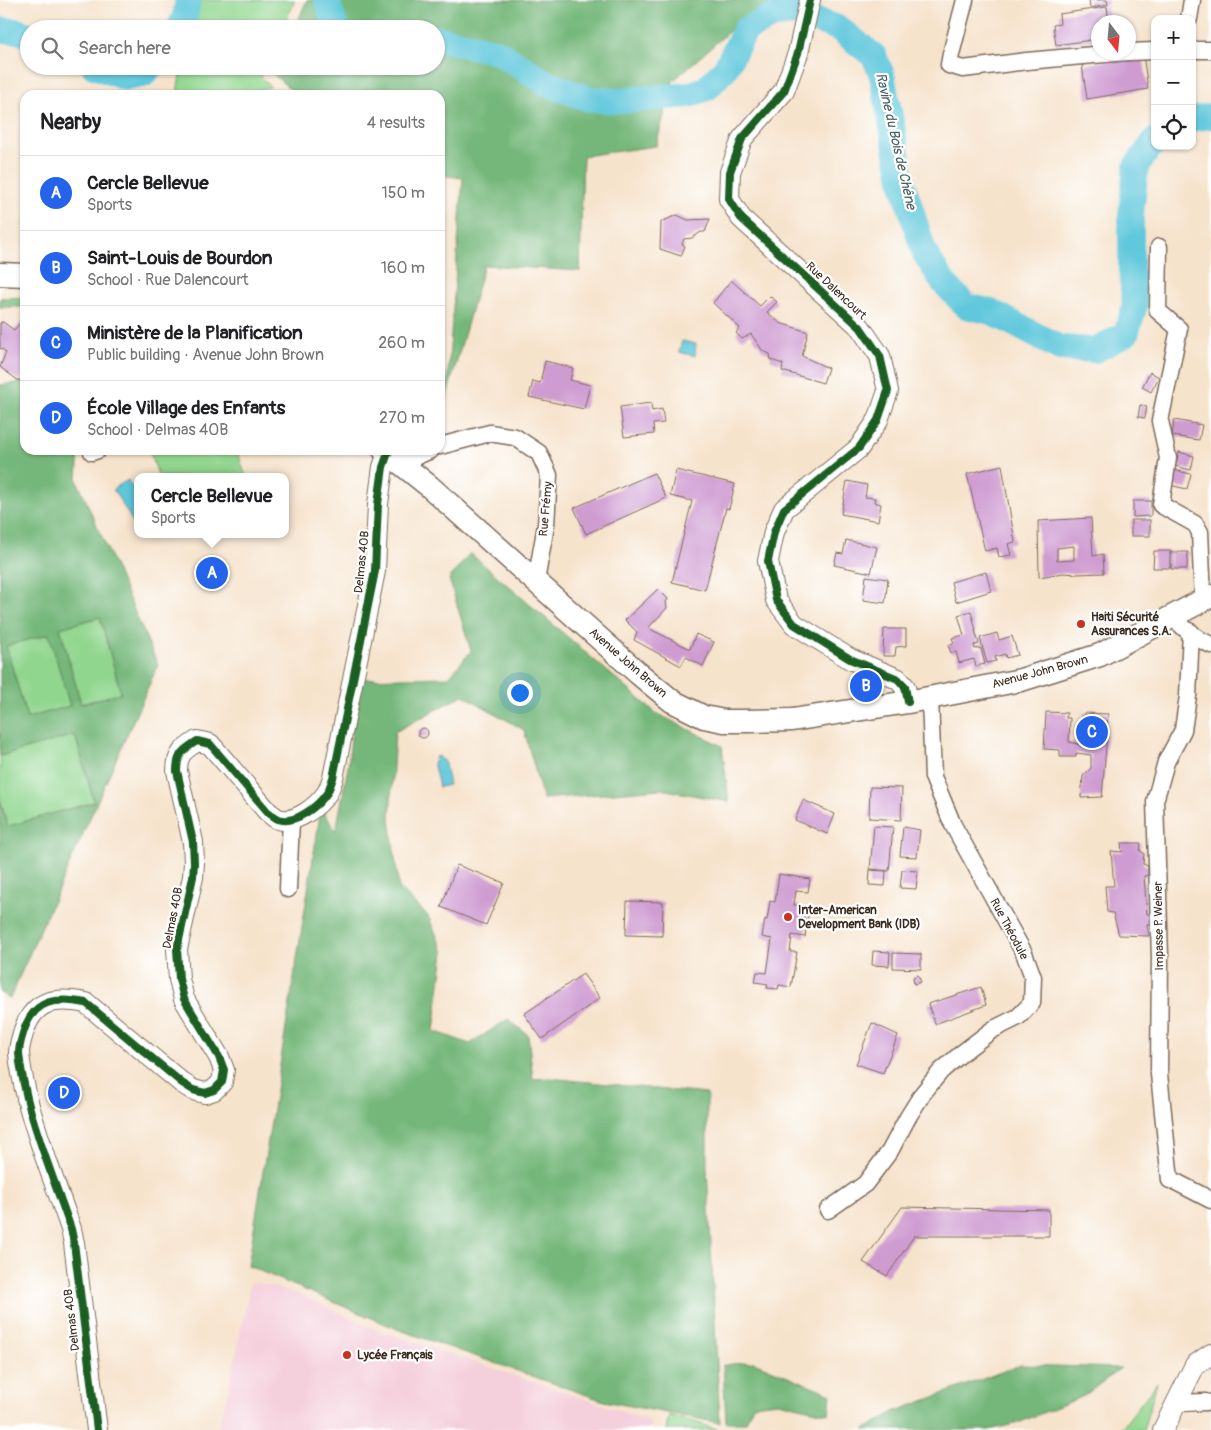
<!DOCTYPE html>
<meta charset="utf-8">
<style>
body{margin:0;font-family:Pangolin,sans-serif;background:#f2f2f2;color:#202124}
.controls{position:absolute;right:15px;top:15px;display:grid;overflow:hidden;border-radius:10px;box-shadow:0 1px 4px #0004}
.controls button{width:45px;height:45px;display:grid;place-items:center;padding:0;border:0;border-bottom:1px solid #e0e0e0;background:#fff;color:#202124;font:25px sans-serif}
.compass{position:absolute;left:1091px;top:15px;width:45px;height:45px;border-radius:50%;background:#fff;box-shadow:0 1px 4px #0004;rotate:164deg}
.you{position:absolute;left:519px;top:692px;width:18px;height:18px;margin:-12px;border:4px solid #fff;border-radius:50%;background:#1a73e8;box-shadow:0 0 0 8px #1a73e833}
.badge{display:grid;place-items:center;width:32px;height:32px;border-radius:50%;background:#2563eb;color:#fff;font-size:16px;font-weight:700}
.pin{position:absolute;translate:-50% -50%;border:2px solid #fff;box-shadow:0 1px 5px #0006}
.popup{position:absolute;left:134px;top:473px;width:155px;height:65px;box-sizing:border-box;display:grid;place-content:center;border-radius:10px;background:#fff;filter:drop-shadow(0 1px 4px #0005);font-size:16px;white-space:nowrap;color:#757577}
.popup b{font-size:19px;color:#202124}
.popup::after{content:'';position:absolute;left:50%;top:100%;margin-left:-10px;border:10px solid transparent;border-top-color:#fff}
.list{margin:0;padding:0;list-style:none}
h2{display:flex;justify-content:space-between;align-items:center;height:65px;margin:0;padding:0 20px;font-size:21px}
h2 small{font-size:16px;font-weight:400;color:#757577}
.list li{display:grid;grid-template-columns:32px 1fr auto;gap:15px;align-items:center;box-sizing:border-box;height:75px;padding:0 20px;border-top:1px solid #e0e0e0}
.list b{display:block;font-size:19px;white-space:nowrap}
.list p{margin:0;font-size:16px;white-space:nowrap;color:#757577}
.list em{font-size:16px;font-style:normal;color:#757577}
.icon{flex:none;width:28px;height:28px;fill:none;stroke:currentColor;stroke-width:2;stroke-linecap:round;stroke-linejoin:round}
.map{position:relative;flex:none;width:1211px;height:1430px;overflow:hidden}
.search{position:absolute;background:#fff;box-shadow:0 1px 4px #0004;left:20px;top:20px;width:425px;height:55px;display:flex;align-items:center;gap:12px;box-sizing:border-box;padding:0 18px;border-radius:28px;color:#757577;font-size:19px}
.panel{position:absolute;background:#fff;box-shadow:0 1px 4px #0004;left:20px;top:90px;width:425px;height:365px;border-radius:15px}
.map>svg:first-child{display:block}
.built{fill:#f4cfdc}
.green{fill:#91d68f;stroke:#668056}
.forest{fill:#74b77a;stroke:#58704c;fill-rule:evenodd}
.water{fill:#60c8dc;stroke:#4e797d}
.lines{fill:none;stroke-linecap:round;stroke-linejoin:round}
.river{stroke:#60c8dc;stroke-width:26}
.building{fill:#cf9cd2;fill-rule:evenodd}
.minor-casing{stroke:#7c6b5b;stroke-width:19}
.tertiary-casing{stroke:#7c6b5b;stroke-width:22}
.secondary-casing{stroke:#7c6b5b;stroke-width:25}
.minor{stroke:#fff;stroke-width:16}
.tertiary{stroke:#fff;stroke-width:20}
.secondary{stroke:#fff;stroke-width:22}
.cycleway-casing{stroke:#fff;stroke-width:11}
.cycleway{stroke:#1b5e20;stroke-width:8}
.poi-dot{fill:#c8321e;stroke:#fff;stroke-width:2}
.labels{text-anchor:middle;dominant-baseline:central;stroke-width:4.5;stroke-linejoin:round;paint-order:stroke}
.street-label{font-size:12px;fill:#3b2a1e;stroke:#fff}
.poi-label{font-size:12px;font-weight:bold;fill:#3b2a1e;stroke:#fff;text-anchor:start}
.water-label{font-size:14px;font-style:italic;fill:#486160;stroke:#fff}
</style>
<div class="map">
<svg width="1211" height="1430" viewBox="0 0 1211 1430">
<rect width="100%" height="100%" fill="#fff"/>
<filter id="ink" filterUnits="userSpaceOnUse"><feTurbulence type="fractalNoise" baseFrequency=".02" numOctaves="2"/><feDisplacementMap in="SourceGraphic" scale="10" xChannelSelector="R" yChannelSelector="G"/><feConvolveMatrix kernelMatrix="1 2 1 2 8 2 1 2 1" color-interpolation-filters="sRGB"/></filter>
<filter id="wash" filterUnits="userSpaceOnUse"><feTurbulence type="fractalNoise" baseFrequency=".0096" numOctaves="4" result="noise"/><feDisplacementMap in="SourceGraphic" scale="20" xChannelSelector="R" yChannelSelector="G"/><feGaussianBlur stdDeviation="1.12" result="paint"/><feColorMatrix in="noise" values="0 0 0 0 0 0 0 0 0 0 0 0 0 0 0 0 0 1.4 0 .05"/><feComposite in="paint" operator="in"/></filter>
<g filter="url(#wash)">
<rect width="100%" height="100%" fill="#f6e3cc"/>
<path class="built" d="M251 1282 259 1283 302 1295 369 1327 651 1421 649 1430H217L227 1398Z"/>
<g class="green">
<path d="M191 0H295L282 29H187Z"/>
<path d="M181 66H266L261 77 271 87 248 92V95H177Z"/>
<path d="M149 450H237L246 477H159Z"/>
<path d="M100 617 121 693 81 704 60 628Z"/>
<path d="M49 633 70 706 27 718 6 646Z"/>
<path d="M75 735 94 802 7 827 0 800V756Z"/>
<path d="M1157 1383 1143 1430H1120Z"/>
<path d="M669 1415 721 1430H666Z"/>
</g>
<g class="forest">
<path d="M307 0H770L767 9 743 19 673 81 656 146 583 156 580 271 484 265 446 399 463 178 440 175V95H297L273 74 276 66H436V29H294Z"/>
<path d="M25 297V307H0V298Z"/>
<path d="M25 382V450H79L77 480 158 665 10 998 0 993V800L8 826 94 802 75 735 0 756V385ZM100 617 121 693 81 704 60 628ZM49 634 70 706 27 718 6 646Z"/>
<path d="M470 553 656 713 722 746 729 802 661 789 543 799 524 730 463 695 395 732 390 819 399 888 428 916 444 952 434 1031 470 1044 508 1019 528 1035 533 1079 549 1078 707 1094V1168L720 1423 604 1401 400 1330 248 1266 321 808 336 831 348 767 357 679 449 677 471 651 449 579Z"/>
<path d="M754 1362 831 1394 829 1414 778 1402 753 1405 746 1422H726L723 1365Z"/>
<path d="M1020 1365 1121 1368 1084 1396 1018 1423 989 1430H864L894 1412Z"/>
</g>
<g class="water">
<path d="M682 341 696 344 695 356 679 352Z"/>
<path d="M128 480 138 497V526L136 527 113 489Z"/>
<path d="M439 756 440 760H444L449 785 439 787 433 762 436 761 435 757Z"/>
</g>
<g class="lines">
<g class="river">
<path d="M327 0 336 29"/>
<path d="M179 29 185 16 188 0"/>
<path d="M0 30 17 31 29 35"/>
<path d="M436 38 498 52 548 84 589 99 618 101 689 95 707 88 725 69 746 29 776 15 796 13 838 28 874 56 882 75 903 184 924 252 943 282 966 306 992 312 1060 348 1095 350 1126 334 1135 305 1131 268V215L1136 166 1155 141"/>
<path d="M94 66 126 78 143 75 151 66"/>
<path d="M1192 119 1211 116"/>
</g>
</g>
<g id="blocks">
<g class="building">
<path d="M1089 0H1107L1108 5 1090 8Z"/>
<path d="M1107 7 1109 22H1098V39L1056 45 1053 25 1060 24 1059 14Z"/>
<path d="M1143 55 1148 89 1087 99 1082 65Z"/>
<path d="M677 215 688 220 710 219 705 232H701L692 238 684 239 682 244 685 246 681 256 660 249 661 222Z"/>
<path d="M731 280 760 306 770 296 777 302 767 312 780 323 808 332 802 356 828 368 823 383 782 371 783 364 771 360 770 354 763 351 751 334 742 339 736 333 740 328 713 303Z"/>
<path d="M25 318V358L22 361 25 363V373L19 381 0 367 6 352 0 348V323L3 322 14 330Z"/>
<path d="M545 361 573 368 570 380 590 385 584 409 529 397 533 381 540 383Z"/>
<path d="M1150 372 1159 377 1151 392 1142 387Z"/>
<path d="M651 403 652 411 662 409 664 423 653 424 654 434 624 437 620 407Z"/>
<path d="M1140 405 1147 406 1145 418 1138 417Z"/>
<path d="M1174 420 1202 425 1199 440 1172 436Z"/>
<path d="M1179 452 1194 456 1191 470 1175 466Z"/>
<path d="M1002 465 1015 542 1008 544 1011 555 999 557 997 548 985 551 967 474Z"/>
<path d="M676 470 735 484 729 509 726 508 705 590 672 582 692 501 670 496Z"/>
<path d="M1173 470 1191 474 1187 489 1169 485Z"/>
<path d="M654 473 666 498 586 534 574 508Z"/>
<path d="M847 481 867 485 865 497 875 498 874 502 881 504 878 521 841 514Z"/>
<path d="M1133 501H1151V516L1133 517Z"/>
<path d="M1091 518 1093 556 1103 554 1104 573 1077 574 1063 573 1039 577 1038 521ZM1074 546V560L1057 561V548Z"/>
<rect x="1131" y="520" width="19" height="16"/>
<path d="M846 540 877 547 871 573 834 565 837 553 843 554Z"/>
<path d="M1154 551H1170V568H1153Z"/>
<path d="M1171 552H1188L1187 569H1171Z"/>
<path d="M986 572 991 591 956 602 951 582Z"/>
<path d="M866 576 888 579 885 603 863 600Z"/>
<path d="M658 589 668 599 666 602 667 608 648 628 690 649 696 634 714 642 703 666 686 657 681 666 634 640 637 632 625 620Z"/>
<path d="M971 611 976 630H975L979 644 974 645 975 649 981 648 985 664 976 666 974 659 959 663 956 652 951 653 948 645 954 643 952 638 964 635 958 615Z"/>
<path d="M884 629H906V646L896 647 895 656H883Z"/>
<path d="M997 633 999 640 1012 636 1018 655 1006 658 1005 654 995 657 996 661 987 663 980 638Z"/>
<path d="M1046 712 1067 713 1066 718H1070L1069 742 1082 745 1084 713 1108 714 1106 746 1102 797 1081 798 1083 776 1091 768V755L1076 753V757H1060V750L1044 749Z"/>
<circle cx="423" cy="733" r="5"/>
<path d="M870 787 902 788 901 820 869 818Z"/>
<path d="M803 800 835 814 827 834 795 820Z"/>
<path d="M874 826 893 827 889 871 870 869Z"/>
<path d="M903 827 920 830 917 857 900 856Z"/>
<path d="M1121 843H1141L1140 851 1144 853 1143 864 1148 866V875L1144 876 1147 914H1151L1150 923 1147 924 1149 936 1119 935 1113 913 1107 912 1105 886H1114L1111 851 1122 852Z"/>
<path d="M457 865 504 883 486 925 441 907Z"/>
<path d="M870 870 886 871 885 886 869 885Z"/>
<path d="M902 870 918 871 916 889 900 888Z"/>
<path d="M779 874 810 879 808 892 796 891 794 905 801 906 800 914 808 915 805 937 792 935 790 952H797L791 987 779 985 778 989 767 988 768 984 755 982 757 972 767 973 772 939 762 937 765 919 767 920 770 901 775 902Z"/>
<path d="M627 901 663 902 662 936 626 935Z"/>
<path d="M873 951 890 952 889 966 872 965Z"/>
<path d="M893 953 921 954V969L893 968Z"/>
<path d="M583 974 600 998 542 1039 524 1014Z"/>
<path d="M918 975 921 982 914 984 913 977Z"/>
<path d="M981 987 986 1005 935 1024 928 1004Z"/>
<path d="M872 1023 898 1035 883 1073 856 1064Z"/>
<path d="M902 1207 1049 1210V1236H914L887 1276 863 1262Z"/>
</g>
</g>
</g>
<g filter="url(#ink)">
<use href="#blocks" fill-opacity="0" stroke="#7c6b5b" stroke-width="1"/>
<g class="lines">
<g class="minor-casing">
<g id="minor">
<path d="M965 0 951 54 949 65 963 69 1027 61 1127 52"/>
<path d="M1189 19 1192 0"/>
<path d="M1192 50H1211"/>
<path d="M1128 52 1155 51"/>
<path d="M1159 247 1158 311 1179 329 1160 421 1168 458 1161 505 1195 524 1200 532 1203 601"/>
<path d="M440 446 490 433 515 437 539 453 549 475 546 525 536 581"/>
<path d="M92 452 98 450"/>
<path d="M401 463 431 450"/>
<path d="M1173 616C1182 628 1197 639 1211 645"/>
<path d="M1191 632 1188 696 1183 730 1166 762 1155 801 1160 957 1159 1074 1170 1180 1176 1182 1211 1200"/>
<path d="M288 889 291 820"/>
<path d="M828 1210 865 1184 890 1151 908 1117 923 1093 941 1071 962 1053 992 1030 1018 1017 1032 1003 1033 977 1024 953 953 825 933 777 930 698"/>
<path d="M1176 1403 1206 1402"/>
</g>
</g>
<g class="tertiary-casing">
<g id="tertiary">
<path d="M810 0 798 53 784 91 742 139 730 172 729 199 741 218 860 327 880 356 888 391 878 420 859 448 784 509 774 532 768 561 776 600 794 624 850 659 898 679 905 687 908 702"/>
<path d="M97 1430 74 1243 71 1229C56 1185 38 1142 27 1098 24 1084 20 1067 19 1053 19 1045 22 1037 24 1030 35 999 56 997 86 1003L182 1083 193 1090 205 1093 214 1090 222 1082 224 1070 219 1057 184 999 179 979 177 949 193 877 194 863 193 842 177 771C177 754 183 750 197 741L210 744 268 812C271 814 275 818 278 819 295 825 318 806 327 793 330 788 331 783 333 778L375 571 378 504 383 467 388 453"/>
<path d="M1163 1430 1195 1365 1211 1354"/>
</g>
</g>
<g class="secondary-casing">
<g id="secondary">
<path d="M0 274 25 275"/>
<path d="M384 450 429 486 638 673 672 701 704 717 724 721H748L792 720 908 702 1021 680 1100 655 1211 596"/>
</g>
</g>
<use href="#minor" class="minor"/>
<use href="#tertiary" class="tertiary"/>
<use href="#secondary" class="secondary"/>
<g class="cycleway-casing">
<g id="cycleway">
<path d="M810 0 798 53 784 91 742 139 730 172 729 199 741 218 860 327 880 356 888 391 878 420 859 448 784 509 774 532 768 561 776 600 794 624 850 659 898 679 905 687 908 702"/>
<path d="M97 1430 74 1243 71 1229C56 1185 38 1142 27 1098 24 1084 20 1067 19 1053 19 1045 22 1037 24 1030 35 999 56 997 86 1003L182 1083 193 1090 205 1093 214 1090 222 1082 224 1070 219 1057 184 999 179 979 177 949 193 877 194 863 193 842 177 771C177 754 183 750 197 741L210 744 268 812C271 814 275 818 278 819 295 825 318 806 327 793 330 788 331 783 333 778L375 571 378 504 383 467 388 453"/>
</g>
</g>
<use href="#cycleway" class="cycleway"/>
</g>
</g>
<g class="poi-dot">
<circle cx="1081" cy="624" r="5"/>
<circle cx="788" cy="917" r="5"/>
<circle cx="347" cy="1355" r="5"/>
</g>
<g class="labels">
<g class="street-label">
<text transform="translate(836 291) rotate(43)">Rue Dalencourt</text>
<text transform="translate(546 509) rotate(-85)">Rue Frémy</text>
<text transform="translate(362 562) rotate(-84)">Delmas 40B</text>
<text transform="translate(628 663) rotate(41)">Avenue John Brown</text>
<text transform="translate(1040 672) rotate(-15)">Avenue John Brown</text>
<text transform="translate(173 918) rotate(-79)">Delmas 40B</text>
<text transform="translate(1159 926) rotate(-91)">Impasse P. Weiner</text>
<text transform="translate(1009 929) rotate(62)">Rue Théodule</text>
<text transform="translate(72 1320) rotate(-97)">Delmas 40B</text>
</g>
<g class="poi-label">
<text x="1091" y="617">Haiti Sécurité<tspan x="1091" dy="14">Assurances S.A.</tspan></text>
<text x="798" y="910">Inter-American<tspan x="798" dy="14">Development Bank (IDB)</tspan></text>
<text x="357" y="1355">Lycée Français</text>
</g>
<g class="water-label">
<text transform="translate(896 141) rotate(77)">Ravine du Bois de Chêne</text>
</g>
</g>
</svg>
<div class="controls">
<button>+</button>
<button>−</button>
<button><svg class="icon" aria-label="locate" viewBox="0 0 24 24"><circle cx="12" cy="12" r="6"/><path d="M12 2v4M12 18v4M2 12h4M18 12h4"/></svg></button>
</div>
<svg class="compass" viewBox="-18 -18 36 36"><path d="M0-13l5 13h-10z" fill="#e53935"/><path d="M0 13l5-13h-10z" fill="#757577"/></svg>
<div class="you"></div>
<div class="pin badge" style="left:212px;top:573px">A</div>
<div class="popup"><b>Cercle Bellevue</b>Sports</div>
<div class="pin badge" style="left:866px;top:686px">B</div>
<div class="pin badge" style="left:1092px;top:732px">C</div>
<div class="pin badge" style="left:64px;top:1093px">D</div>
<div class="search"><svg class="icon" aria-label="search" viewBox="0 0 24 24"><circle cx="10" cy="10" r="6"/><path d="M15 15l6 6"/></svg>Search here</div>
<section class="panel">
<h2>Nearby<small>4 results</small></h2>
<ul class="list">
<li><span class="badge">A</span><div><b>Cercle Bellevue</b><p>Sports</p></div><em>150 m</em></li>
<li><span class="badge">B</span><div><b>Saint-Louis de Bourdon</b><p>School · Rue Dalencourt</p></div><em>160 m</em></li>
<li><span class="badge">C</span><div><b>Ministère de la Planification</b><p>Public building · Avenue John Brown</p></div><em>260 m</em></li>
<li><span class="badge">D</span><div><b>École Village des Enfants</b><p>School · Delmas 40B</p></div><em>270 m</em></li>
</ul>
</section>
</div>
